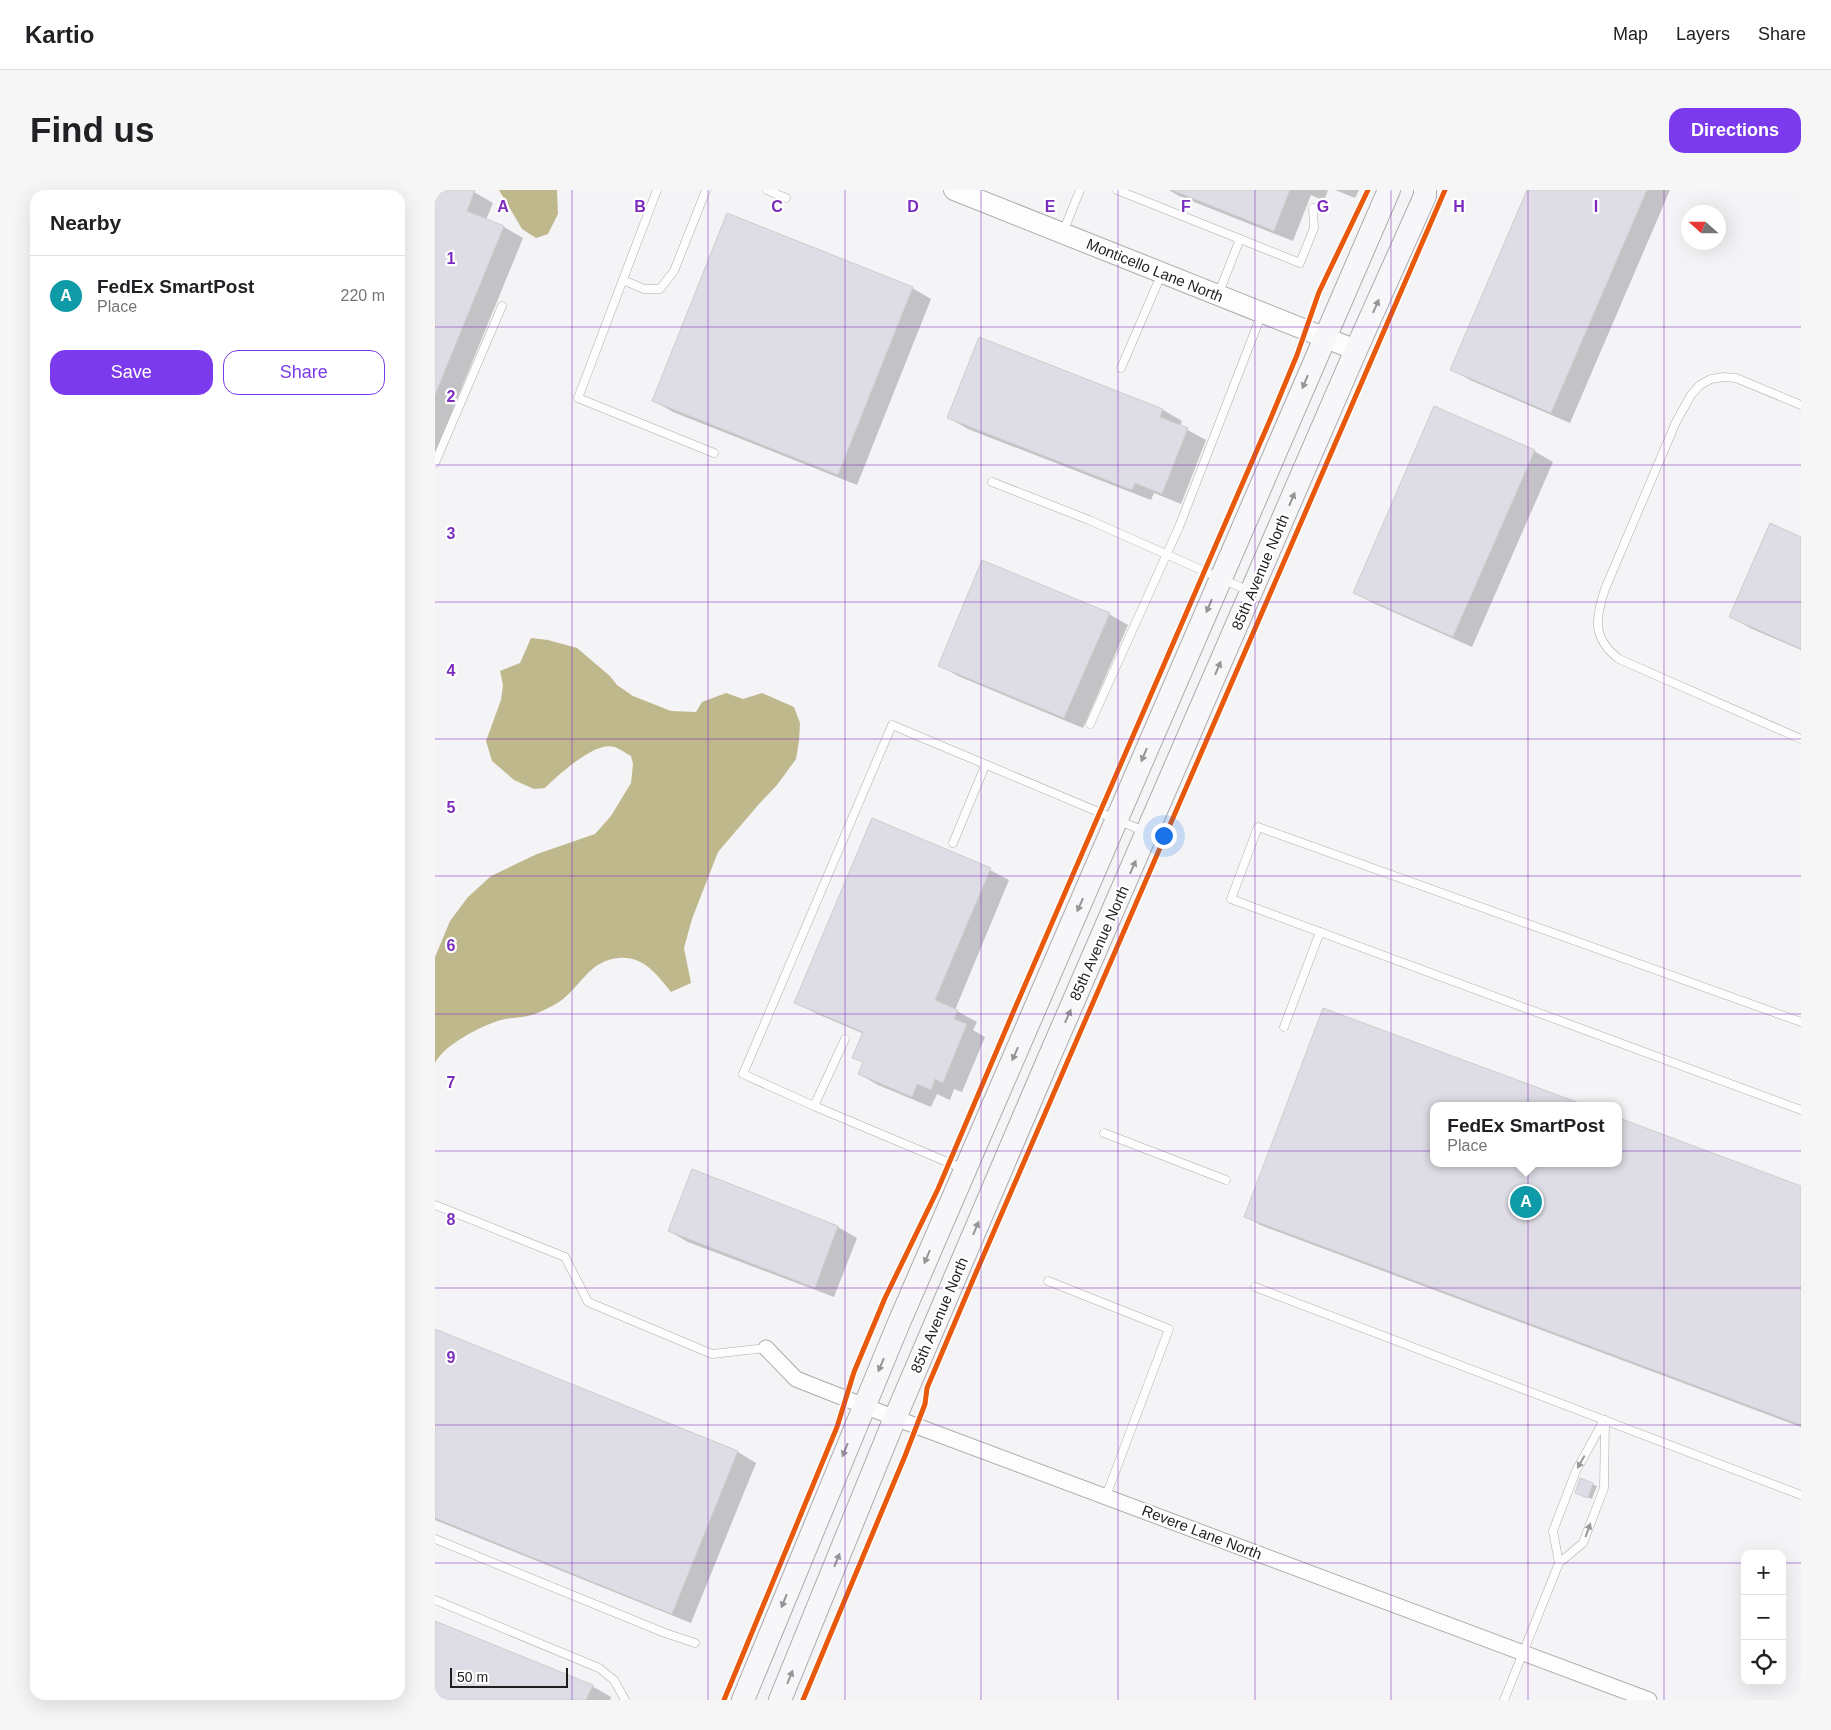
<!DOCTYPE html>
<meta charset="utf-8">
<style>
body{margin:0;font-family:Arial,sans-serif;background:#f6f6f6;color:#202124}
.controls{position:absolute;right:15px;bottom:15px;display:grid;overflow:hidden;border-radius:10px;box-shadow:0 5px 20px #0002}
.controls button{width:45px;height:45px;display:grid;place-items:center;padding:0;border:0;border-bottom:1px solid #e0e0e0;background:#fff;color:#202124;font:25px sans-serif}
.compass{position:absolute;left:1246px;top:15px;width:45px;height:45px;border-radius:50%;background:#fff;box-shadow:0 5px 20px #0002;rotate:291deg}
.scale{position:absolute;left:15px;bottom:12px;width:118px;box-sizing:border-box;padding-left:5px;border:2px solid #1e1e1f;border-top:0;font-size:14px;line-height:18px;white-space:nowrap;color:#1e1e1f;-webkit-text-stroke:4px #fff;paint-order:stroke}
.you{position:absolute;left:728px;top:645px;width:18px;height:18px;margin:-12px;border:4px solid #fff;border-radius:50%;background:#1a73e8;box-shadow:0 0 0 8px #1a73e833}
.badge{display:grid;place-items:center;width:32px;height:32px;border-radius:50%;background:#7c3aed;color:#fff;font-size:16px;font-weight:700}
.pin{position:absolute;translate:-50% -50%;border:2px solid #fff;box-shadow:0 1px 5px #0006}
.popup{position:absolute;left:995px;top:912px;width:192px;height:65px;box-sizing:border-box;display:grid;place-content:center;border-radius:10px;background:#fff;filter:drop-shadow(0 1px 4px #0005);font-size:16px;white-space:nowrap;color:#757577}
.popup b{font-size:19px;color:#202124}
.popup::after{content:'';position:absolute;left:50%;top:100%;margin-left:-10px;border:10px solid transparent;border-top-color:#fff}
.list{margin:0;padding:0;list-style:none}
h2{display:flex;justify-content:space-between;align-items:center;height:65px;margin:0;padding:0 20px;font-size:21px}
h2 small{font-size:16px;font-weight:400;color:#757577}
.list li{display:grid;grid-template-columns:32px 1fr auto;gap:15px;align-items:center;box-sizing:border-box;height:80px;padding:0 20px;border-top:1px solid #e0e0e0}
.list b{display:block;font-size:19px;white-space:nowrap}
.list p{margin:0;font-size:16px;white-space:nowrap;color:#757577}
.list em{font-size:16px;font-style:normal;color:#757577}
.actions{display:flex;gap:10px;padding:15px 20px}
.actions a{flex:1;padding:11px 0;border:1px solid #7c3aed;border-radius:15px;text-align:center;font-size:18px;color:#7c3aed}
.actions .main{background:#7c3aed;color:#fff}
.icon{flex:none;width:28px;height:28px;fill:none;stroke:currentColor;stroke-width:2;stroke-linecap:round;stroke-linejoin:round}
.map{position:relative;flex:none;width:1366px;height:1510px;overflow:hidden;border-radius:15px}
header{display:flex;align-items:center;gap:30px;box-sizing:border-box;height:70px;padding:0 25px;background:#fff;border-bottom:1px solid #e0e0e0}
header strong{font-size:24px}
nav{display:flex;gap:28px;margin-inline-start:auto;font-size:18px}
.intro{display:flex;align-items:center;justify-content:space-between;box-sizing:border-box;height:120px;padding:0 30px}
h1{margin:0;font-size:35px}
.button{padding:12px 22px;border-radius:15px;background:#7c3aed;color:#fff;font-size:18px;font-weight:700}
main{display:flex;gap:30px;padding:0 30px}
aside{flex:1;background:#fff;border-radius:15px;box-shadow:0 5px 20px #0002}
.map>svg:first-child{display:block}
.water{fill:#c0b88d}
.shadow{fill:#0003}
.building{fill:#dedde5;stroke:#cdcdcf}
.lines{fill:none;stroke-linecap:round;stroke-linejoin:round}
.service-casing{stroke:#acacae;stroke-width:9}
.minor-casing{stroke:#acacae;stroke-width:17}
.tertiary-casing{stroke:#acacae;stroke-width:22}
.secondary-casing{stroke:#acacae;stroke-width:24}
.service{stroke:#fdfdfe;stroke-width:8}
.minor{stroke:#fdfdfe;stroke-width:15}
.tertiary{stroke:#fdfdfe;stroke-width:20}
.secondary{stroke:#f7f7f9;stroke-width:22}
.cycleway-casing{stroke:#fff;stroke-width:8}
.cycleway{stroke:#e8590c;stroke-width:5}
.oneway{fill:#959597}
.oneway2{fill:#99999a}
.grid{fill:none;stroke:#7b2cbf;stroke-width:1;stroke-opacity:0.55}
.labels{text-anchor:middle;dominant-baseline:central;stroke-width:4.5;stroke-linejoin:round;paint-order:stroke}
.street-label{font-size:15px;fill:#1e1e1f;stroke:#fff}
.grid-label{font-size:16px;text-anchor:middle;font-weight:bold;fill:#7b2cbf;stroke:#fff;stroke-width:4.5;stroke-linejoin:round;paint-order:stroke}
</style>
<header>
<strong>Kartio</strong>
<nav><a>Map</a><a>Layers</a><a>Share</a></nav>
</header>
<div class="intro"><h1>Find us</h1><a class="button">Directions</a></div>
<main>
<aside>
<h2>Nearby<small></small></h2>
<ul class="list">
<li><span class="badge" style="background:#0f9aa8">A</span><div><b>FedEx SmartPost</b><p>Place</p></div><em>220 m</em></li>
</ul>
<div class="actions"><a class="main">Save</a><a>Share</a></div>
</aside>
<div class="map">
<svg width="1366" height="1510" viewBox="0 0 1366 1510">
<rect width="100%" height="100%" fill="#f4f4f7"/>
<g class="water">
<path d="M64 0H122L123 24 113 44 101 48 87 39Z"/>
<path d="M96 448 113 450 142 458 175 486 182 495 198 506 236 521 261 522 267 512 291 503 308 509 327 503 359 517 365 533 364 551 361 569 342 595 324 614 283 662 257 729 249 758 256 793 236 802C222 785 209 766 184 768 153 771 147 796 124 812 118 816 107 821 100 824 90 828 77 827 66 830 46 836 10 854 0 873V767L15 731 33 707 56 686 102 664 160 644 176 626 196 593 198 574 196 566C190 563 184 558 179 557 160 551 122 586 110 598L99 599 79 590 57 571 51 551 66 510 68 495 65 481 85 473Z"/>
</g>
<g class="shadow">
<path d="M0 0H35L39 2 58 13 51 30 69 37 88 48 0 263Z"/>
<path d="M734 0H893L889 11 876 5 858 51 744 6Z"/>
<path d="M900 0H924L920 8Z"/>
<path d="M1093 0H1235L1135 233 1035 190 1016 179Z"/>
<path d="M477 98 496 109 422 295 238 222 219 211Z"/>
<path d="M545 149 728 220 747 231 745 236 771 250 746 314 719 303 716 310 533 239 514 228Z"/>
<path d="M1099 261 1118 272 1037 457 938 413 919 402Z"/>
<path d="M1366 348V460L1315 438 1296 427Z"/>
<path d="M674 424 693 435 648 538 523 486 504 475Z"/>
<path d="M438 630 555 680 574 690 520 820 542 832 538 840 550 847 527 902 519 899 515 910 502 904 496 917 443 895 424 884 429 873 419 867 429 844 380 823 361 812Z"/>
<path d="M888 819 1147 916H998V973H1184V930L1366 998V1237L825 1035 811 1026Z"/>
<path d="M257 981 403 1037 422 1048 399 1107 253 1052 234 1041Z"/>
<path d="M0 1140 303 1262 321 1273 256 1433 0 1330Z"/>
<path d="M1146 1290 1162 1296 1157 1309 1145 1304Z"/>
<path d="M0 1433 157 1496 176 1507 175 1510H0Z"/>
</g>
<g class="building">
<path d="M0 0H40L32 21 69 36 0 205Z"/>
<path d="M737 0H855L839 41Z"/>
<path d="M1092 0H1212L1116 223 1015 180Z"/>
<path d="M292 23 478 97 403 285 217 211Z"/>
<path d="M544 147 728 219 725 227 753 238 727 304 700 293 697 300 512 228Z"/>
<path d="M999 216 1100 260 1018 447 918 403Z"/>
<path d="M1335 333 1366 347V459L1294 427Z"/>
<path d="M547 370 675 423 629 528 503 476Z"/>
<path d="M437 628 556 678 500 810 523 820 519 829 532 834 508 893 500 889 496 900 482 894 477 907 423 884 428 872 417 868 428 842 359 813Z"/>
<path d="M888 818 1147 914 1146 916H998V973H1184V928L1366 996V1235L809 1027Z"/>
<path d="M257 979 403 1036 380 1098 233 1041Z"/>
<path d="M0 1139 303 1261 237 1424 0 1328Z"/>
<path d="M1145 1288 1158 1293 1153 1308 1140 1303Z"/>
<path d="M0 1431 158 1495 151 1510H0Z"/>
</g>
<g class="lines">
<g class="service-casing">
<g id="service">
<path d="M222 0 143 208 279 263"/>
<path d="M332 0 351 8"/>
<path d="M682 0 805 49"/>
<path d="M628 42 645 0"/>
<path d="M188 90 209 99H225L239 81 271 0"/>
<path d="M783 105 805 49 865 73 879 38 878 18"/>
<path d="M686 178 727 83"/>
<path d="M1366 215 1301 188 1289 187 1276 189 1265 195 1256 205 1241 232 1170 399C1160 429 1157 448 1184 469L1366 549"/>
<path d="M0 273 67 116"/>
<path d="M557 292 654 330 814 401"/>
<path d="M655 534 744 337 827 123"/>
<path d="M518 653 550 576"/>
<path d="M1366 832 823 637 796 709 1366 920"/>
<path d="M849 837 885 742"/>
<path d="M379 916 410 849"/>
<path d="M669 943 791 990"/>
<path d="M529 979 379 916 308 884 457 535 711 642"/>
<path d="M0 1015 130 1067 153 1112 277 1164 331 1158"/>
<path d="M613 1091 734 1139 671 1306"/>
<path d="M820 1097 1366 1305"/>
<path d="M0 1349 230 1443 260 1453"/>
<path d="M1124 1373 1118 1341 1141 1281 1169 1230"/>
<path d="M0 1410 164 1478 179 1490 190 1510"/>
<path d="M1069 1510 1124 1373 1148 1353 1169 1298 1170 1230"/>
</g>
</g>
<g class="minor-casing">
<path id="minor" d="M331 1158 361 1189 460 1228 1214 1510"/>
</g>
<g class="tertiary-casing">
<path id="tertiary" d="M519 0 921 160"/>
</g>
<g class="secondary-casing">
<g id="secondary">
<path d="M308 1510 463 1135 954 0"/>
<path d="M345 1510 460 1228 613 870 921 160 990 6V0"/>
</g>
</g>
<use href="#service" class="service"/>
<use href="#minor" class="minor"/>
<use href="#tertiary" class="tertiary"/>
<use href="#secondary" class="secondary"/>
<g class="cycleway-casing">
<g id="cycleway">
<path d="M289 1510 402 1237 419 1182 450 1108 503 999 577 825 835 230 862 165 884 102 933 0"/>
<path d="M368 1510 470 1266 490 1214 492 1198 540 1085 1010 0"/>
</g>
</g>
<use href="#cycleway" class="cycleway"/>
</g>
<defs><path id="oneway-solid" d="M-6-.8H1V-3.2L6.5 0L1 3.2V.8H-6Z" transform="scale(1.25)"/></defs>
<g class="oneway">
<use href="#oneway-solid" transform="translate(941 116) rotate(-66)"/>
<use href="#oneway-solid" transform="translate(870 192) rotate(113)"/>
<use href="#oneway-solid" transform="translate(857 309) rotate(-67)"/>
<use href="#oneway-solid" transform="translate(774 416) rotate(113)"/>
<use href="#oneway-solid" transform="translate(783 478) rotate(-67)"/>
<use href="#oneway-solid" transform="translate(709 565) rotate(113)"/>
<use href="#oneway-solid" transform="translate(698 677) rotate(-66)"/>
<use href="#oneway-solid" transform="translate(645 715) rotate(114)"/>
<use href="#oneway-solid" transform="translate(633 826) rotate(-66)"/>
<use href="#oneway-solid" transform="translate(580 864) rotate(114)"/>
<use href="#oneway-solid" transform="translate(541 1038) rotate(-67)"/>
<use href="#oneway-solid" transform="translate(492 1067) rotate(113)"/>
<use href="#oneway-solid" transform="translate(446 1175) rotate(113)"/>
<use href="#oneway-solid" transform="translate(410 1260) rotate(112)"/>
<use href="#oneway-solid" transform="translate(402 1370) rotate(-68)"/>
<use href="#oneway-solid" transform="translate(349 1411) rotate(112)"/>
<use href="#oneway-solid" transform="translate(355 1487) rotate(-68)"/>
</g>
<g class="oneway2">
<use href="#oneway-solid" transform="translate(1146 1272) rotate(119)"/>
<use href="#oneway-solid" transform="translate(1153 1340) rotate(-70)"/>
</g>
<path class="grid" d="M137 0V1510M273 0V1510M410 0V1510M546 0V1510M683 0V1510M820 0V1510M956 0V1510M1093 0V1510M1229 0V1510M0 137H1366M0 275H1366M0 412H1366M0 549H1366M0 686H1366M0 824H1366M0 961H1366M0 1098H1366M0 1235H1366M0 1373H1310M1347 1373H1366"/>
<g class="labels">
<g class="street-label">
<text transform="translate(720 80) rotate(22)">Monticello Lane North</text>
<text transform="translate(825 382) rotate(-67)">85th Avenue North</text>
<text transform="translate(664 753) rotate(-66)">85th Avenue North</text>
<text transform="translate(504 1125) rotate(-67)">85th Avenue North</text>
<text transform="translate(767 1342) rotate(21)">Revere Lane North</text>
</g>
</g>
<g class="grid-label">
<text x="68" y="22">A</text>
<text x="205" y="22">B</text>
<text x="342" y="22">C</text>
<text x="478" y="22">D</text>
<text x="615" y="22">E</text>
<text x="751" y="22">F</text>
<text x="888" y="22">G</text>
<text x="1024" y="22">H</text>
<text x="1161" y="22">I</text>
<text x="16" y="74">1</text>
<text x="16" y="212">2</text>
<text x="16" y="349">3</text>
<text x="16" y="486">4</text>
<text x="16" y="623">5</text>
<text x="16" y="761">6</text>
<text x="16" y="898">7</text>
<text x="16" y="1035">8</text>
<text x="16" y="1173">9</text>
</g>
</svg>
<div class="controls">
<button>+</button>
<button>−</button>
<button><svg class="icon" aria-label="locate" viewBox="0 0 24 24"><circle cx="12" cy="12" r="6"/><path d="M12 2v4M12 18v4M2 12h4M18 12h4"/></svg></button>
</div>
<svg class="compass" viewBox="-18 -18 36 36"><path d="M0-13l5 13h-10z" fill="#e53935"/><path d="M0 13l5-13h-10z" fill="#757577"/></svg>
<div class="scale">50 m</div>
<div class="you"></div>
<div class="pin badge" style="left:1091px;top:1012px;background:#0f9aa8">A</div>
<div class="popup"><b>FedEx SmartPost</b>Place</div>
</div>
</main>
